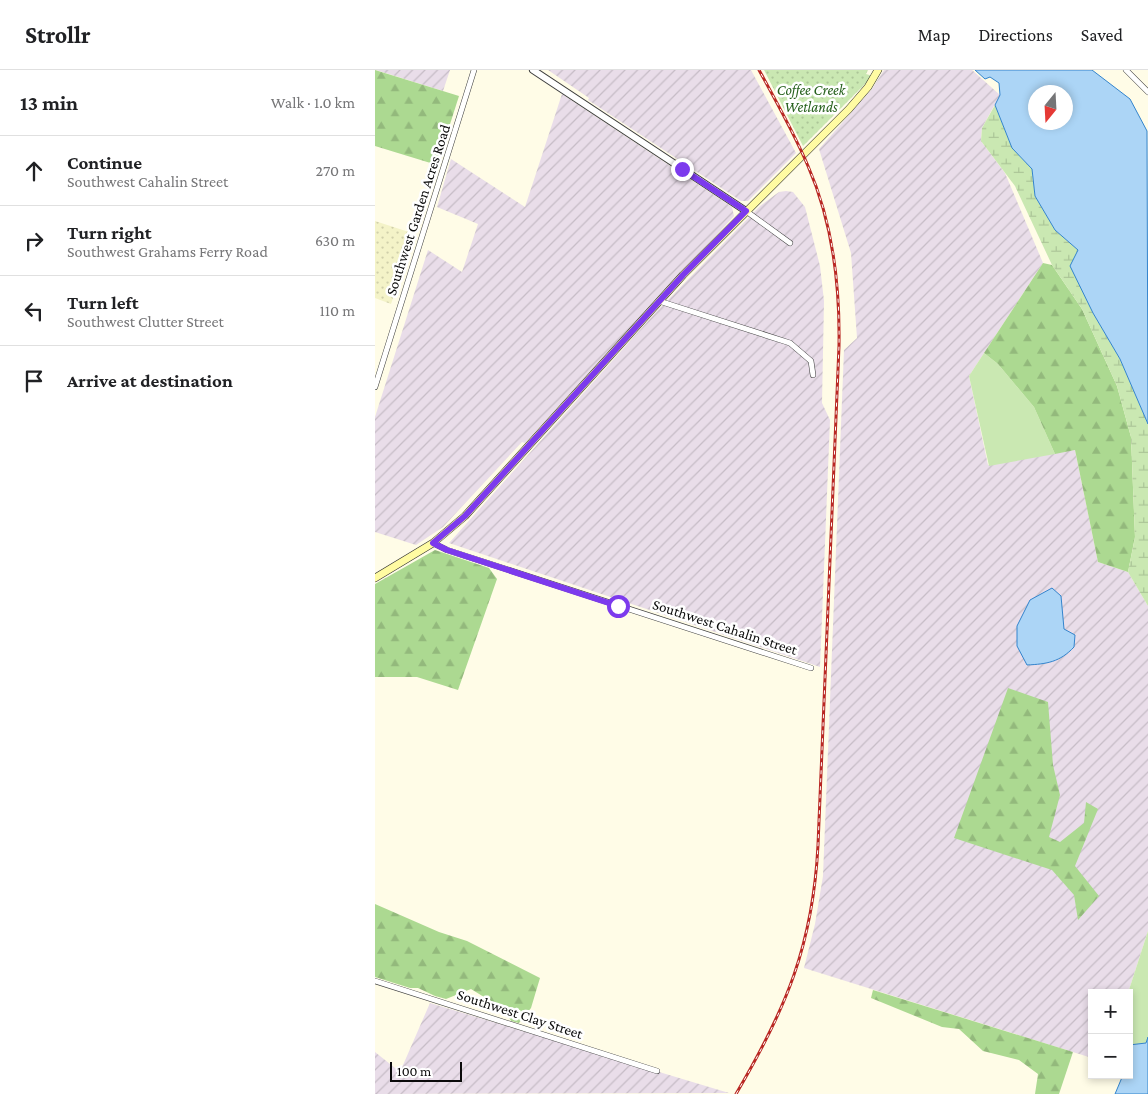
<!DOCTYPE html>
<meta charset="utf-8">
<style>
body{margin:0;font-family:"Crimson Pro",serif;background:#f2f2f2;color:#202124}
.controls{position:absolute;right:15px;bottom:15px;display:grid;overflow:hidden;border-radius:0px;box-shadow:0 2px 8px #0003}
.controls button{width:45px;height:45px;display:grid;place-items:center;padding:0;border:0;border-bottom:1px solid #e0e0e0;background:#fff;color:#202124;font:25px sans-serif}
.compass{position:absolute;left:653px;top:15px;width:45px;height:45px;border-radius:50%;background:#fff;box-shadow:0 2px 8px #0003;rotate:198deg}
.scale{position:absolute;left:15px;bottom:12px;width:72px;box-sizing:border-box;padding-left:5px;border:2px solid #0a0a0a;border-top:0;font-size:14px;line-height:18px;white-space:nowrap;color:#0a0a0a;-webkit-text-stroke:4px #fff;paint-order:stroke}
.stop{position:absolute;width:15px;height:15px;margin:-11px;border:4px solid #7c3aed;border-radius:50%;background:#fff}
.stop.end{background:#7c3aed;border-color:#fff;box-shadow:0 1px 5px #0008}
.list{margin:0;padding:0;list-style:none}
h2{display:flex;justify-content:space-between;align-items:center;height:65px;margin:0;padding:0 20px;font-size:21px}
h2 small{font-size:16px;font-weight:400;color:#757577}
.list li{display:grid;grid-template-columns:32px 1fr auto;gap:15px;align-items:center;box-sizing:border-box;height:70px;padding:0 20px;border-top:1px solid #e0e0e0}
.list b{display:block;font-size:19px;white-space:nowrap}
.list p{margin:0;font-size:16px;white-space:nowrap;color:#757577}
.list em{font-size:16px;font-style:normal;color:#757577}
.icon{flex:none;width:28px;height:28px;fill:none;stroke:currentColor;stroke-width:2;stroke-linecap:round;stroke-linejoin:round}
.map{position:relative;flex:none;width:773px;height:1024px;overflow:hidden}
header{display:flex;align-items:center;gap:30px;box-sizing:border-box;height:70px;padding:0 25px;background:#fff;border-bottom:1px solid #e0e0e0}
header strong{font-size:24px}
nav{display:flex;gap:28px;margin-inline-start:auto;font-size:18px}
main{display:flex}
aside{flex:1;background:#fff}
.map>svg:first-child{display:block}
.industrial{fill:url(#industrial-furrows)}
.farmland{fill:url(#farmland-dots)}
.grass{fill:#cae8b2}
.forest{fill:url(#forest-firs)}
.wetland{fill:url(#wetland-marsh)}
.park{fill:url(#park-dots)}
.water{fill:#acd5f6;stroke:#3384cd;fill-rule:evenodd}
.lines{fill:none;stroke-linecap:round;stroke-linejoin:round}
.minor-casing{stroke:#3d3d3d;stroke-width:6}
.tertiary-casing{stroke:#3d3d3d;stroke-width:8}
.secondary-casing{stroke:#2c2c2c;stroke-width:8}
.minor{stroke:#fff;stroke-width:5}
.tertiary{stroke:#fff;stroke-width:6}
.secondary{stroke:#fffba2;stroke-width:7}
.rail-casing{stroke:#b92723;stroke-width:3}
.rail{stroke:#fff;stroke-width:1;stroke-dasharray:4;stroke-linecap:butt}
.route{stroke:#7c3aed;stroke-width:6}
.labels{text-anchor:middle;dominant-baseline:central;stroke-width:5;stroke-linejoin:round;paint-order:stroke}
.park-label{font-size:15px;font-style:italic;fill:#25601b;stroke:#fff}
.street-label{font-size:15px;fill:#0a0a0a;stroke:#fff}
</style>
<header>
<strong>Strollr</strong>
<nav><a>Map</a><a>Directions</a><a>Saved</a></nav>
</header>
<main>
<aside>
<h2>13 min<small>Walk · 1.0 km</small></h2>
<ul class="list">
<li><svg class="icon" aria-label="ahead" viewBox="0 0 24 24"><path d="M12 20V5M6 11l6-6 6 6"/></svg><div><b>Continue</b><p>Southwest Cahalin Street</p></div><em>270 m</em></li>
<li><svg class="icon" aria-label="right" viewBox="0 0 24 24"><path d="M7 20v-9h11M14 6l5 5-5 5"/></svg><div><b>Turn right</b><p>Southwest Grahams Ferry Road</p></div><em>630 m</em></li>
<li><svg class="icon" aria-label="left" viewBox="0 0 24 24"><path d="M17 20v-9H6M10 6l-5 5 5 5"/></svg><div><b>Turn left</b><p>Southwest Clutter Street</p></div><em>110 m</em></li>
<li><svg class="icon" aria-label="arrive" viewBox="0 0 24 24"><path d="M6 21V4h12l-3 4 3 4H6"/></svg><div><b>Arrive at destination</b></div></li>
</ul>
</aside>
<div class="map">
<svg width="773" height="1024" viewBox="0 0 773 1024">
<defs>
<pattern id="industrial-furrows" width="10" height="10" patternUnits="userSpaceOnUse" patternTransform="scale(1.25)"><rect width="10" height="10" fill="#e9dde9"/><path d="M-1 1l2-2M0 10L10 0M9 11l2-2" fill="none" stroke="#c6bcc6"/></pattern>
<pattern id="farmland-dots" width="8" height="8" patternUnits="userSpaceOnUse" patternTransform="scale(1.25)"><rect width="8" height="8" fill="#f4f3c8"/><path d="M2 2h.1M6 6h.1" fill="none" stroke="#d0cfaa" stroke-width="1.8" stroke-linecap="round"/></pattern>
<pattern id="forest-firs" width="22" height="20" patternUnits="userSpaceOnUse" patternTransform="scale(1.25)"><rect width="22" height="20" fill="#acd991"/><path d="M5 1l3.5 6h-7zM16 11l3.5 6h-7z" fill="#93b97c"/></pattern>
<pattern id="wetland-marsh" width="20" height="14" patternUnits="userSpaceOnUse" patternTransform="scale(1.25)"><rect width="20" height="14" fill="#cae8b2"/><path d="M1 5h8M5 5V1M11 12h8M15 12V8" fill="none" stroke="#acc698"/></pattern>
<pattern id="park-dots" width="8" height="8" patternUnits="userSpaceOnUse" patternTransform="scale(1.25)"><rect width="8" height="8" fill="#cae8b2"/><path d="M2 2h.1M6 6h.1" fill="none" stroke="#acc698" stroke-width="1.8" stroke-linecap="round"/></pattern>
</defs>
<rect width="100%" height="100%" fill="#fffce7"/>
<g class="industrial">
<path d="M1 0H75L68 21Z"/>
<path d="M173 0H376L421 83 373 131H366L213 30 214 28Z"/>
<path d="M509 0H597L625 25 607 58 606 71 630 103 668 193 594 306 613 395 700 380 723 492 753 502 773 536V861L753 923H717V988L429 898 440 854 448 806 469 280 482 268 476 183 444 79 497 19Z"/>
<path d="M187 24 357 137 359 146 150 373 147 372 68 457 41 475 0 462V347L53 180 87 202 103 154 62 137 76 89 150 137Z"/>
<path d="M411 121 418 122 430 137 445 196 449 231 447 333 455 350 445 597 74 473 281 242 385 136 404 122Z"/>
<path d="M55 933 354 1023 0 1024V982L25 1002Z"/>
</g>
<path class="farmland" d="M0 151 40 164 16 234 0 228Z"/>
<g class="grass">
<path d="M609 283 623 294 659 337 680 384 614 396 594 306Z"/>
<path d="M773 861V967L771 973 754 975 753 923Z"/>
</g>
<g class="forest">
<path d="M0 0 84 26 62 95 0 76Z"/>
<path d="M668 193 677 195 707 239 742 316 756 367 760 467 753 502 723 492 700 380 680 384 659 337 623 294 609 283Z"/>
<path d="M60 480 114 498 122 509 83 620 42 607H0V514Z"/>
<path d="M633 618 673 632 678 695 685 725 674 767 685 772 709 753 711 732 723 739 700 796 724 826 703 850 699 825 677 800 579 768Z"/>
<path d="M0 834 64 862 92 871 165 908 156 938 144 953 136 951 130 940 96 919 71 929 60 926 43 918H35L0 907Z"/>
<path d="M498 920 698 982 684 1024H660L663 1004 644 990 608 981 584 959 567 957 496 928Z"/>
</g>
<path class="wetland" d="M620 35 637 78 657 99 660 126 680 160 703 180 718 243 745 289 773 354V536L753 502 760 467 756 367 742 316 707 239 677 195 640 116 606 71 607 58Z"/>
<path class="park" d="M389 0H493L491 4 498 6 428 76Z"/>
<g class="water">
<path d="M600 0H717L755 29 772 61 773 354 745 289 718 243 695 196 703 180 680 160 660 126 657 99 637 78 620 35 625 25 624 13 615 7 610 9ZM690 22V52H660V22Z"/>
<path d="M677 518 686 526 689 559 700 565 699 577C685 592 672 594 652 595L642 576V556L655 530Z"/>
<path d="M773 967V1024H740L748 1005H754V975L771 973Z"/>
</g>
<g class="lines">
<g class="minor-casing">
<g id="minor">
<path d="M751 0 773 22"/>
<path d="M371 141 415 173"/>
<path d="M284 231 415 273 436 291 438 305"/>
<path d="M0 317 99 0"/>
<path d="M58 473 72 480 436 598"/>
<path d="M0 911 282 1001"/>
</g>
</g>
<g class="tertiary-casing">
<path id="tertiary" d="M158 0 371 141"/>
</g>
<g class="secondary-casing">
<path id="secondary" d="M0 508 58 473 90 446 308 205 474 39 493 17 503 0"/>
</g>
<use href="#minor" class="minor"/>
<use href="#tertiary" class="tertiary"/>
<use href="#secondary" class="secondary"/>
<g class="rail-casing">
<path id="rail" d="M361 1024C411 939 438 875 443 775L464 276C465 215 458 153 433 96 419 63 401 31 384 0"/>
</g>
<use href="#rail" class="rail"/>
</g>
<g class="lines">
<path class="route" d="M243 536 72 480 58 473 90 446 308 205 371 141 307 99"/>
</g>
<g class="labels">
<g class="park-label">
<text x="436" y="20">Coffee Creek<tspan x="436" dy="17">Wetlands</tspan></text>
</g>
<g class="street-label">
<text transform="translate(43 140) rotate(-72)">Southwest Garden Acres Road</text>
<text transform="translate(350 557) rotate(18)">Southwest Cahalin Street</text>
<text transform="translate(145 944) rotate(18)">Southwest Clay Street</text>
</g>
</g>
</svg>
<div class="controls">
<button>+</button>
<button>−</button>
</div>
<svg class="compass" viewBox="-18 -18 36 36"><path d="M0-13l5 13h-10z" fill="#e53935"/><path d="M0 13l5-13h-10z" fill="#757577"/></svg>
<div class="scale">100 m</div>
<div class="stop" style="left:243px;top:536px"></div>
<div class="stop end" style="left:307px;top:99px"></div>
</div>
</main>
